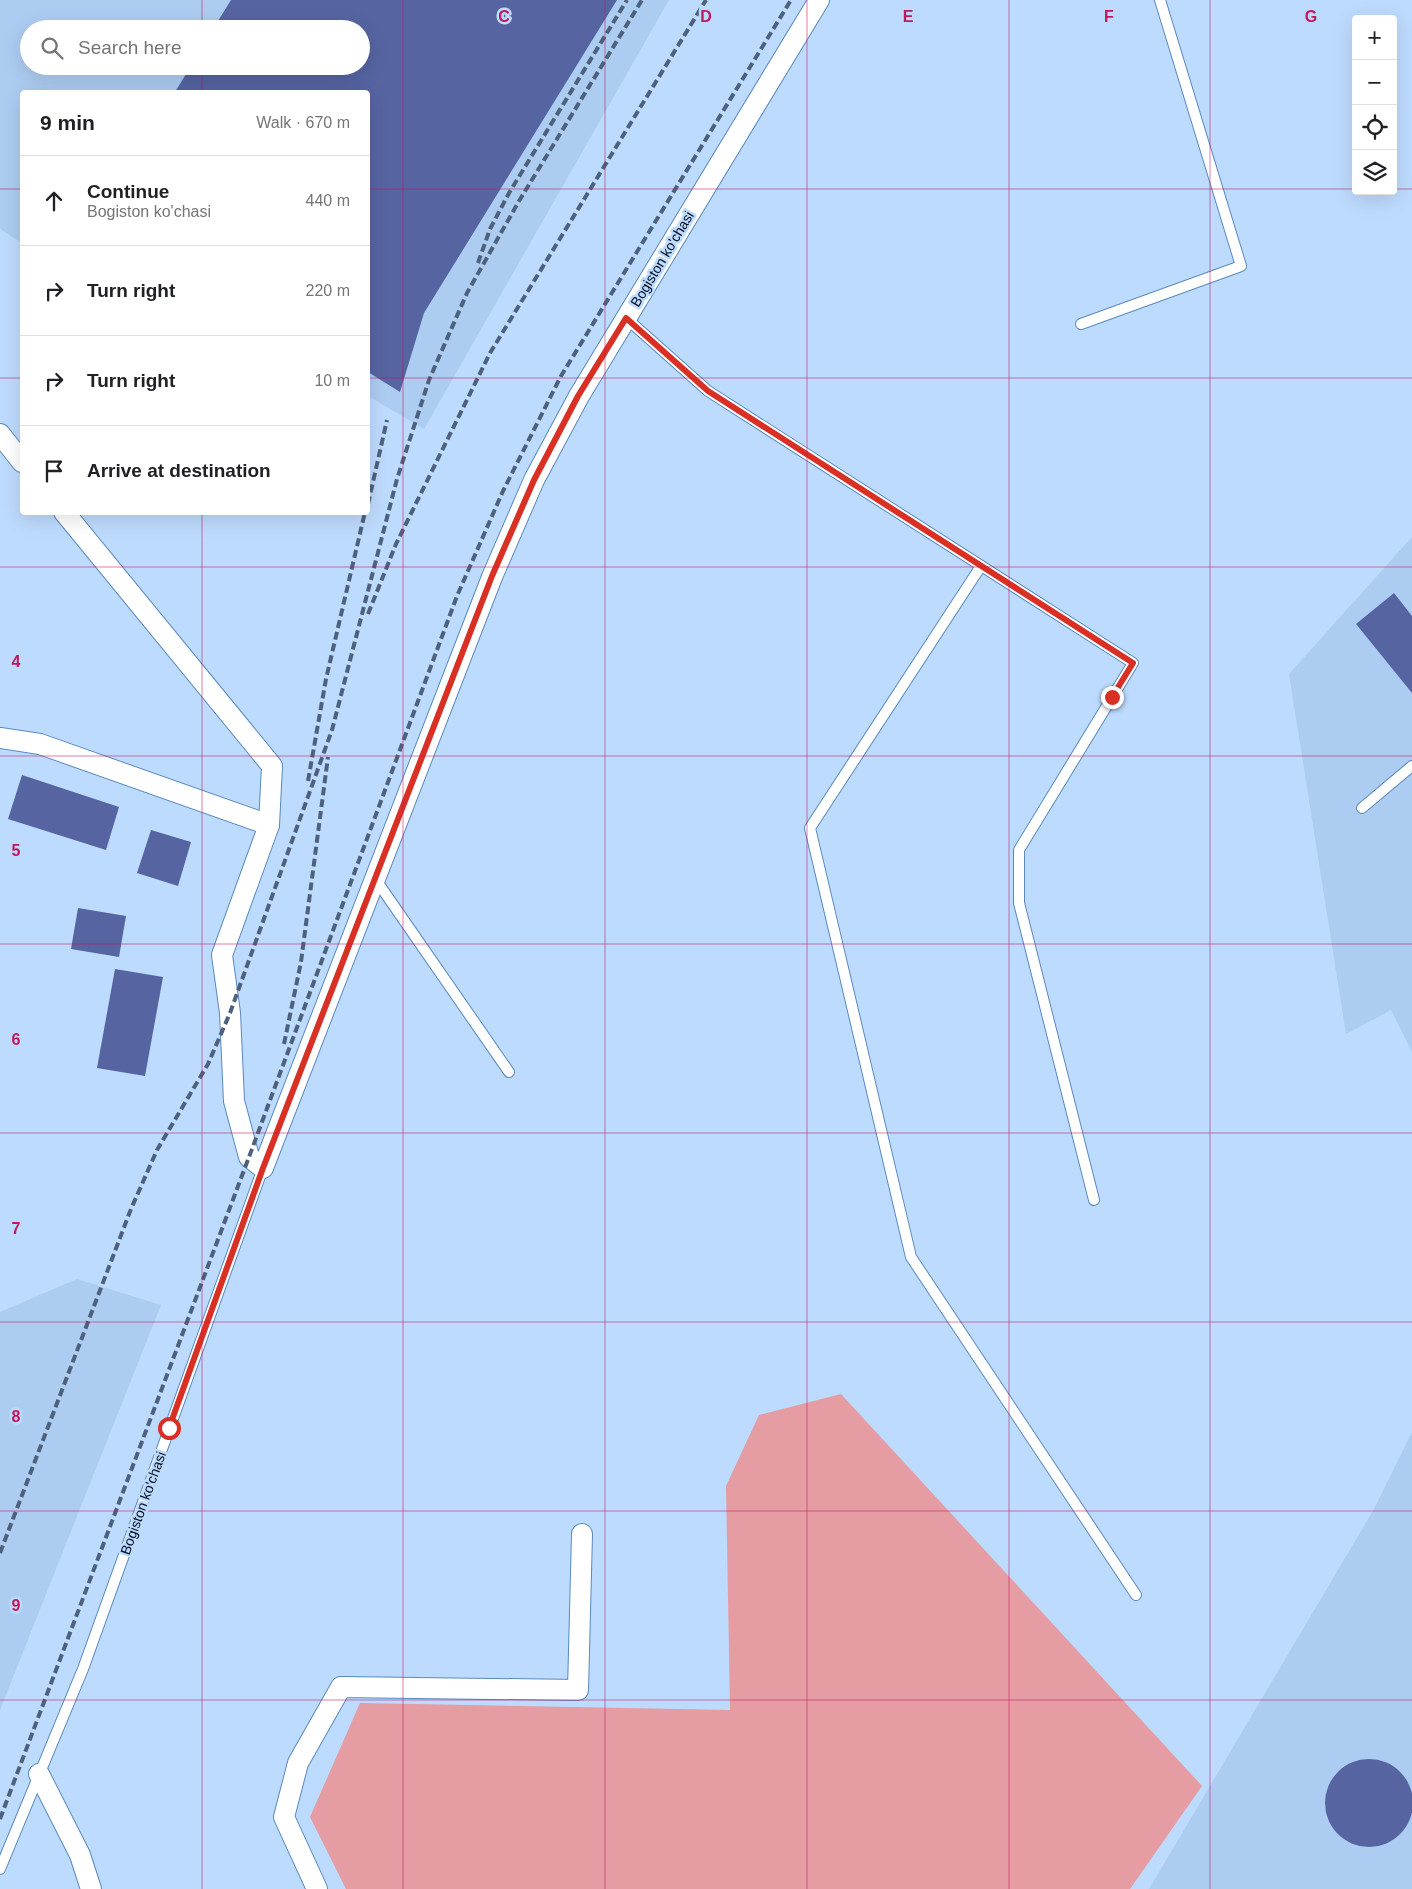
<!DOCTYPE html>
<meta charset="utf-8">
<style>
body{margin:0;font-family:Helvetica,sans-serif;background:#f6f6f6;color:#202124}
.controls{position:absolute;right:15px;top:15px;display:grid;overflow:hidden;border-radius:5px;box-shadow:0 5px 20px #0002}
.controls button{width:45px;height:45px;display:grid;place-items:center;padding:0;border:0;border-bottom:1px solid #e0e0e0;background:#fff;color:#202124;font:25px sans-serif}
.stop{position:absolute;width:15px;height:15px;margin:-11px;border:4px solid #d93025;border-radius:50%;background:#fff}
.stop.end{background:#d93025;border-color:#fff;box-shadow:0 1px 5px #0008}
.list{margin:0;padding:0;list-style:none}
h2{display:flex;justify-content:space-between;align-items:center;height:65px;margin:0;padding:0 20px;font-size:21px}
h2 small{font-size:16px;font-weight:400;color:#757577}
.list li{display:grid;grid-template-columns:32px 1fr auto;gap:15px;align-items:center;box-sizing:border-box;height:90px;padding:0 20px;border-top:1px solid #e0e0e0}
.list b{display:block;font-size:19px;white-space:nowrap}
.list p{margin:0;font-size:16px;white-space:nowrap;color:#757577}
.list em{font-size:16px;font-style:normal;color:#757577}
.icon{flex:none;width:28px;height:28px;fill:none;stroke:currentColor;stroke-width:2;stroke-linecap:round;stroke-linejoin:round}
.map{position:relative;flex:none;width:1412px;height:1889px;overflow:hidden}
.search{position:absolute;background:#fff;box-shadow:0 5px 20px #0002;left:20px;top:20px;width:350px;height:55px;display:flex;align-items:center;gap:12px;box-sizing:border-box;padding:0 18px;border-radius:28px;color:#757577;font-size:19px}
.panel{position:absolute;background:#fff;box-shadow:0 5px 20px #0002;left:20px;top:90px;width:350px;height:425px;border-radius:5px}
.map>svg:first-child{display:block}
.built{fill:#acccf1;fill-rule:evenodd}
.green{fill:#e59ca3}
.building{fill:#5664a1}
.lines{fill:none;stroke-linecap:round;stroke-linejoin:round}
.service-casing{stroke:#5a89bf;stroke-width:12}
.minor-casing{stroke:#5a89bf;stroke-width:22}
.service{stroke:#fff;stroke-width:10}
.minor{stroke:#fff;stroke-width:20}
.rail{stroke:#4e617c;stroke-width:4;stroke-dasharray:8 4;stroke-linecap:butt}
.route{stroke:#d93025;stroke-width:6}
.grid{fill:none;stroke:#c2185b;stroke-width:1;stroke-opacity:0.55}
.labels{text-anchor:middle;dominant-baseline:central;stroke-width:5;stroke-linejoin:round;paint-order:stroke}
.street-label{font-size:14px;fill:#000c20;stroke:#bddbfe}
.grid-label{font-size:16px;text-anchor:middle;font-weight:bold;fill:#c2185b;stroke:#bddbfe;stroke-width:5;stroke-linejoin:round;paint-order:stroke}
</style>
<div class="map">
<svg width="1412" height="1889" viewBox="0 0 1412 1889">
<rect width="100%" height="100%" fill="#bddbfe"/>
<g class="built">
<path d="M0 0H669L424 429 368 396V92H22V243L0 229ZM29 29H361V66H29Z"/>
<path d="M1412 537V1052L1391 1010 1346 1034 1289 674Z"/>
<path d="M77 1279 161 1305 0 1710V1312Z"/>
<path d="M1412 1432V1889H1149L1374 1509Z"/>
</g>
<path class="green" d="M841 1394 1202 1786 1130 1889H346L310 1817 360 1703 730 1710 726 1486 759 1415Z"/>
<g class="building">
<path d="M231 0H617L424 313 400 392 368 372V92H175L191 66H361V29H213Z"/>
<path d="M1394 593 1412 616V693L1356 624Z"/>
<path d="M22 775 119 807 106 850 8 819Z"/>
<path d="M151 830 191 842 178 886 137 873Z"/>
<path d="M78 908 126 916 119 957 71 949Z"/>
<path d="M115 969 163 977 145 1076 97 1068Z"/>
<circle cx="1369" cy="1803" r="44"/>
</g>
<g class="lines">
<g class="service-casing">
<g id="service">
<path d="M626 318 708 391 1133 663 1019 850V903L1094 1200"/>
<path d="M1081 324 1241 266 1160 0"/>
<path d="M981 566 810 828 911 1257 1136 1595"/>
<path d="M1362 808 1412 766"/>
<path d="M376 880 509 1072"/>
<path d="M0 1869 83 1669 263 1168"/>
</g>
</g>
<g class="minor-casing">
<g id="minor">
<path d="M0 434 22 462"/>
<path d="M64 512 272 766 269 825 222 955 230 1013 234 1101 249 1157 263 1168 492 577 534 480 579 396 819 0"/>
<path d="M0 738 40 744 269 825"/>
<path d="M39 1774 80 1855 91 1889"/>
<path d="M317 1889 284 1817 298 1763 341 1687 578 1690 582 1534"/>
</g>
</g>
<use href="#service" class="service"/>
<use href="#minor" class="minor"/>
<g class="rail">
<path d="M478 263 490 229 509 193 627 0"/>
<path d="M368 504 387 420"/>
<path d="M368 614 396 544 490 353 706 0"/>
<path d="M308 781 326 679 365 512"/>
<path d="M284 1044 301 962 328 757"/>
<path d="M0 1553 131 1209 157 1150 208 1064 230 1013 332 730 397 479 429 380 467 293 519 201 642 0"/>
<path d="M0 1819 249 1157 457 596 503 491 561 376 791 0"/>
</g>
</g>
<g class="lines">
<path class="route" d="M169 1428 263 1168 492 576 534 480 578 396 626 318 708 391 1133 663 1112 697"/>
</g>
<path class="grid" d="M202 0V29M403 0V1889M605 0V1889M807 0V1889M1009 0V1889M1210 0V1889M202 66V92M0 189H22M368 189H1356M1393 189H1412M0 378H22M368 378H1412M202 512V1889M0 567H1412M0 756H1412M0 944H1412M0 1133H1412M0 1322H1412M0 1511H1412M0 1700H1412"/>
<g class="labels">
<g class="street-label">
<text transform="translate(662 259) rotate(-59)">Bogiston ko'chasi</text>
<text transform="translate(143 1503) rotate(-70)">Bogiston ko'chasi</text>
</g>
</g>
<g class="grid-label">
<text x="504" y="22">C</text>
<text x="706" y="22">D</text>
<text x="908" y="22">E</text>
<text x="1109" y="22">F</text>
<text x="1311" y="22">G</text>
<text x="16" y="667">4</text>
<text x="16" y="856">5</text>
<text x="16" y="1045">6</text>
<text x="16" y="1234">7</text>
<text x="16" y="1422">8</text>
<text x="16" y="1611">9</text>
</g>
</svg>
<div class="controls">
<button>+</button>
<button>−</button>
<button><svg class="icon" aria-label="locate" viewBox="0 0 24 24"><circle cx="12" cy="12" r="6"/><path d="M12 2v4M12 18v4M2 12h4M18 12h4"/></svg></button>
<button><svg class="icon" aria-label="layers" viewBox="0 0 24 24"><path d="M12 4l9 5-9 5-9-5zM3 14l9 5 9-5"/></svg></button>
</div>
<div class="stop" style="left:169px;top:1428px"></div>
<div class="stop end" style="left:1112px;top:697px"></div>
<div class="search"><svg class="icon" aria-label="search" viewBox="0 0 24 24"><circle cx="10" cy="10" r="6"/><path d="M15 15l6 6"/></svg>Search here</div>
<section class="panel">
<h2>9 min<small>Walk · 670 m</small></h2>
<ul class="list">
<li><svg class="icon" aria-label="ahead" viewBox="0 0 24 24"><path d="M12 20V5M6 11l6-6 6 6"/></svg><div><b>Continue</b><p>Bogiston ko'chasi</p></div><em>440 m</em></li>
<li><svg class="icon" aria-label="right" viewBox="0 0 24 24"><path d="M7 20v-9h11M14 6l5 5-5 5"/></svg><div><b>Turn right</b></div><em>220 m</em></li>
<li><svg class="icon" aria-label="right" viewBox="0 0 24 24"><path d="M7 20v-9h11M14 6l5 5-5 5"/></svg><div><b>Turn right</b></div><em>10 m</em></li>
<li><svg class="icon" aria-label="arrive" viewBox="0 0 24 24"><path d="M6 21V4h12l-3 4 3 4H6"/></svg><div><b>Arrive at destination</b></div></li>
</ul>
</section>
</div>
